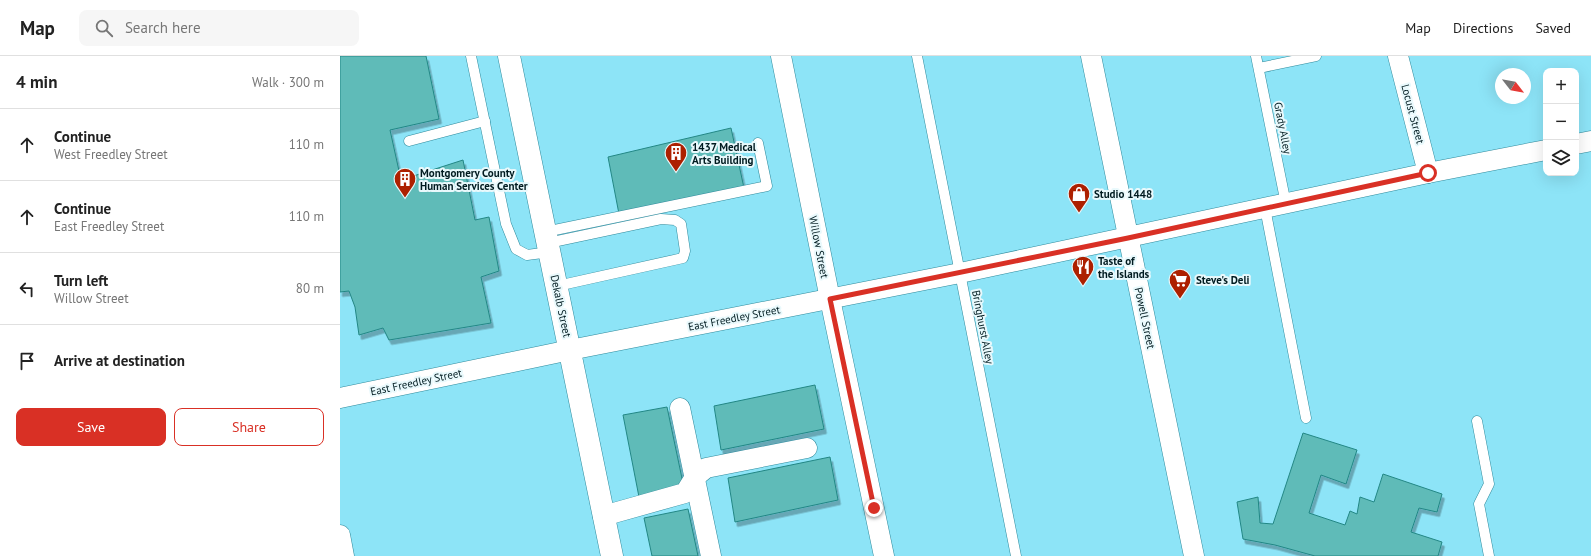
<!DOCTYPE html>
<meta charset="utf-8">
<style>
body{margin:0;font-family:"PT Sans",sans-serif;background:#f6f6f6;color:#222}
.controls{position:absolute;right:12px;top:12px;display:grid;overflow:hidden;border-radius:8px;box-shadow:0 4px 16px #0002}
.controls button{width:36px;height:36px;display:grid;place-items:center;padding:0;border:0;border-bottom:1px solid #e0e0e0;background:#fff;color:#222;font:20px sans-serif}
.compass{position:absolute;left:1155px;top:12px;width:36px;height:36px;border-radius:50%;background:#fff;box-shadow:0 4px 16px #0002;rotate:121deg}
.stop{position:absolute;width:12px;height:12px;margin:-9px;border:3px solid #d93025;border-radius:50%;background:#fff}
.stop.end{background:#d93025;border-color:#fff;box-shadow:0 1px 4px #0008}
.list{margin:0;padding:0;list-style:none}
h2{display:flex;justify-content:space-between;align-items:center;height:52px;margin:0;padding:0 16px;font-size:17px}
h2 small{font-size:13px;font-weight:400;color:#767676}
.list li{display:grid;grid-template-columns:26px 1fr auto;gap:12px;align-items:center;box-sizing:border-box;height:72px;padding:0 16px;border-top:1px solid #e0e0e0}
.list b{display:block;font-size:15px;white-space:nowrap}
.list p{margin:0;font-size:13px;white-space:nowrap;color:#767676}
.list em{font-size:13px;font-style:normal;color:#767676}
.actions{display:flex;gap:8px;padding:12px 16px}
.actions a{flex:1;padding:9px 0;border:1px solid #d93025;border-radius:8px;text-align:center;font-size:14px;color:#d93025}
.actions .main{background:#d93025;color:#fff}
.icon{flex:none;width:22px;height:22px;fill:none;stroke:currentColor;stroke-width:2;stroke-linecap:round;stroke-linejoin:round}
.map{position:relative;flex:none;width:1251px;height:500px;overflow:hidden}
header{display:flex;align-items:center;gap:24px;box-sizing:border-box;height:56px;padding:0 20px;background:#fff;border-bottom:1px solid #e0e0e0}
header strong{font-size:19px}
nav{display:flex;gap:22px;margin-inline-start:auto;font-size:14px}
.search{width:280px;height:36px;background:#f6f6f6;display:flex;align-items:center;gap:10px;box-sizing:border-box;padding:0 14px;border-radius:8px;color:#767676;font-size:15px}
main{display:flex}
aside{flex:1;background:#fff}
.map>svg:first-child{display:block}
.building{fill:#5fbbb8;stroke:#238785;filter:url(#shadow)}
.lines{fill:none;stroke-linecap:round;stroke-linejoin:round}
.lane-casing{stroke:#2f8a9c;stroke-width:11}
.street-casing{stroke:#2f8a9c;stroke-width:21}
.highway-casing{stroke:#2f8a9c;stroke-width:23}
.lane{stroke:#fff;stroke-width:10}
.street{stroke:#fff;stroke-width:20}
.highway{stroke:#fff;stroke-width:22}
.route{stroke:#d93025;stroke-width:5}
.labels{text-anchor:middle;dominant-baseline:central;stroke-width:4;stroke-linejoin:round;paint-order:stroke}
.street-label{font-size:11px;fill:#001b20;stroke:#e9f9fc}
.poi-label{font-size:11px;font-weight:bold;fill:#001b20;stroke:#e9f9fc;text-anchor:start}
</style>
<header>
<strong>Map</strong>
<div class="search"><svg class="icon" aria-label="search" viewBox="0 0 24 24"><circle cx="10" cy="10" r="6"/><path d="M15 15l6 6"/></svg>Search here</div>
<nav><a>Map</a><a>Directions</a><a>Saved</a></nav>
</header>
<main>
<aside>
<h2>4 min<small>Walk · 300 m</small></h2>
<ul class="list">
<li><svg class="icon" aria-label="ahead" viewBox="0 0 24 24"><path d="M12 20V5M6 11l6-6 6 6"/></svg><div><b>Continue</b><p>West Freedley Street</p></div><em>110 m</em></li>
<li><svg class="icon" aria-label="ahead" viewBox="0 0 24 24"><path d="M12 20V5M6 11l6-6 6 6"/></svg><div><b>Continue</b><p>East Freedley Street</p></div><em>110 m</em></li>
<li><svg class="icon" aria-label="left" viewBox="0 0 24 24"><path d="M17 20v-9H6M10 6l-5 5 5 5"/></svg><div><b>Turn left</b><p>Willow Street</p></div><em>80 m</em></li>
<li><svg class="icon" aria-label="arrive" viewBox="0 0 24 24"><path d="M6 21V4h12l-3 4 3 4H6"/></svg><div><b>Arrive at destination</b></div></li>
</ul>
<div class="actions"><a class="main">Save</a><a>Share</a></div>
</aside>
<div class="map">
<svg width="1251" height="500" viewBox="0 0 1251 500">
<defs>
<filter id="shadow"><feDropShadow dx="2.5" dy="4.5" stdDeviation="0" flood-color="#0004"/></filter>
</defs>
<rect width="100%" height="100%" fill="#8de4f7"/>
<g class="building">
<path d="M0 0H86L99 63 50 74 61 124 123 104 135 164 149 161 159 215 141 221 151 267 49 284 43 272 19 279 15 251 9 235 0 236Z"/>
<path d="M391 72 404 132 279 158 268 101Z"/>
<path d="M475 329 484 373 381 394 374 350Z"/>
<path d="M327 351 344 432 299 441 283 359Z"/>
<path d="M963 377 1017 394 1006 428 981 419 969 457 1005 469 1010 455 1017 458 1020 441 1034 446 1043 418 1102 438 1097 456 1079 452 1071 476 1102 486 1098 500H975L935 489 903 483 897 446 918 441 920 467 933 468Z"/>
<path d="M490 401 498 444 395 466 388 422Z"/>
<path d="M348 453 358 500H312L304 462Z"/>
</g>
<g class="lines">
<g class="lane-casing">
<g id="lane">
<path d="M131 0 166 168 176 193 187 199 210 196"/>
<path d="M577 0 676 500"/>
<path d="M916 0 946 148"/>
<path d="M919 12 976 0"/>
<path d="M69 85 145 65"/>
<path d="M925 152 966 362"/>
<path d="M205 176 427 130 418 87"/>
<path d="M208 187 321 163 335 164 341 168 345 195 343 202 217 230"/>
<path d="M1137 365 1149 428 1139 448 1149 500"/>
</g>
</g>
<g class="street-casing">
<g id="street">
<path d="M441 0 490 243 544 500"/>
<path d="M751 0 854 500"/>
<path d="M1058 0 1088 117"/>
<path d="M1236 88 1251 85"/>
<path d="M0 342 230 294 620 217 1088 117 1206 94"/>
<path d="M340 352 371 500"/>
<path d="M263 460 345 437 355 421 366 412 467 392"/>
<path d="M0 479 4 500"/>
</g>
</g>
<g class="highway-casing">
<path id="highway" d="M169 0 272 500"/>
</g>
<use href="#lane" class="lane"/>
<use href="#street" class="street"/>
<use href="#highway" class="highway"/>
</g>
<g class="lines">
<path class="route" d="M534 452 490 243 788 182 1088 117"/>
</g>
<defs>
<g id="building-pin" transform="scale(1.15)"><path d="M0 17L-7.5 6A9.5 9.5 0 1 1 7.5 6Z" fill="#ad2000" stroke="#e9f9fc"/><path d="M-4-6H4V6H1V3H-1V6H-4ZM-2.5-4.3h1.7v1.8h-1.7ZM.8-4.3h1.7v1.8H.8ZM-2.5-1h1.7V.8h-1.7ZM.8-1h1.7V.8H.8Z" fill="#fff"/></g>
<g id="shop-pin" transform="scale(1.15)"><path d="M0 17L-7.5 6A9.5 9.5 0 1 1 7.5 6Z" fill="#ad2000" stroke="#e9f9fc"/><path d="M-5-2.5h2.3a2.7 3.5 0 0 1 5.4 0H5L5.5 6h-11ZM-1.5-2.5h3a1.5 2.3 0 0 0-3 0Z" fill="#fff"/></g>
<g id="restaurant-pin" transform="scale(1.15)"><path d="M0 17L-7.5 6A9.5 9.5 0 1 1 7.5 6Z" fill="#ad2000" stroke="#e9f9fc"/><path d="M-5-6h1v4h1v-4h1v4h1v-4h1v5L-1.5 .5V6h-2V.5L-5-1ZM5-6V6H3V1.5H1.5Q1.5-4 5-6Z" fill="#fff"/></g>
<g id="supermarket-pin" transform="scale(1.15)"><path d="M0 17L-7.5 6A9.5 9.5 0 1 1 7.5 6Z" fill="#ad2000" stroke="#e9f9fc"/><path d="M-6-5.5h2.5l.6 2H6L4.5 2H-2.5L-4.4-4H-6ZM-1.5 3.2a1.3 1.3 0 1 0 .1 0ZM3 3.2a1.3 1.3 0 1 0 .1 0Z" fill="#fff"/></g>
</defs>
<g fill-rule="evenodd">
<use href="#building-pin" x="336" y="97"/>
<use href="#building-pin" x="65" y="123"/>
<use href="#shop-pin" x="739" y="138"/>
<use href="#restaurant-pin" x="743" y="211"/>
<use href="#supermarket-pin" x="840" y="224"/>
</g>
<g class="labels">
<g class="street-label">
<text transform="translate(1073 58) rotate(75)">Locust Street</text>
<text transform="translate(943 72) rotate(79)">Grady Alley</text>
<text transform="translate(479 191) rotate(79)">Willow Street</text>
<text transform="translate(221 250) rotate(78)">Dekalb Street</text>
<text transform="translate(394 262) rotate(-11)">East Freedley Street</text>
<text transform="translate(805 262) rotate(78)">Powell Street</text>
<text transform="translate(643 271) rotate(79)">Bringhurst Alley</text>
<text transform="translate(76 326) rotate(-12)">East Freedley Street</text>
</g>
<g class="poi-label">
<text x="352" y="91">1437 Medical<tspan x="352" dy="13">Arts Building</tspan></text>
<text x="80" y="117">Montgomery County<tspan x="80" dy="13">Human Services Center</tspan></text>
<text x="754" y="138">Studio 1448</text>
<text x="758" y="205">Taste of<tspan x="758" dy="13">the Islands</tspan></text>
<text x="856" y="224">Steve's Deli</text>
</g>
</g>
</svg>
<div class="controls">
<button>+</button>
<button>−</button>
<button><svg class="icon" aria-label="layers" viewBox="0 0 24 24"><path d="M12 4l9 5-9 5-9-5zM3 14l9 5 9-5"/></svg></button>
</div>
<svg class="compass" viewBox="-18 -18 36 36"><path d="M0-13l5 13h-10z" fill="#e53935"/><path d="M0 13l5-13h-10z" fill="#767676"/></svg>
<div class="stop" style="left:1088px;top:117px"></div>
<div class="stop end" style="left:534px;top:452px"></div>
</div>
</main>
